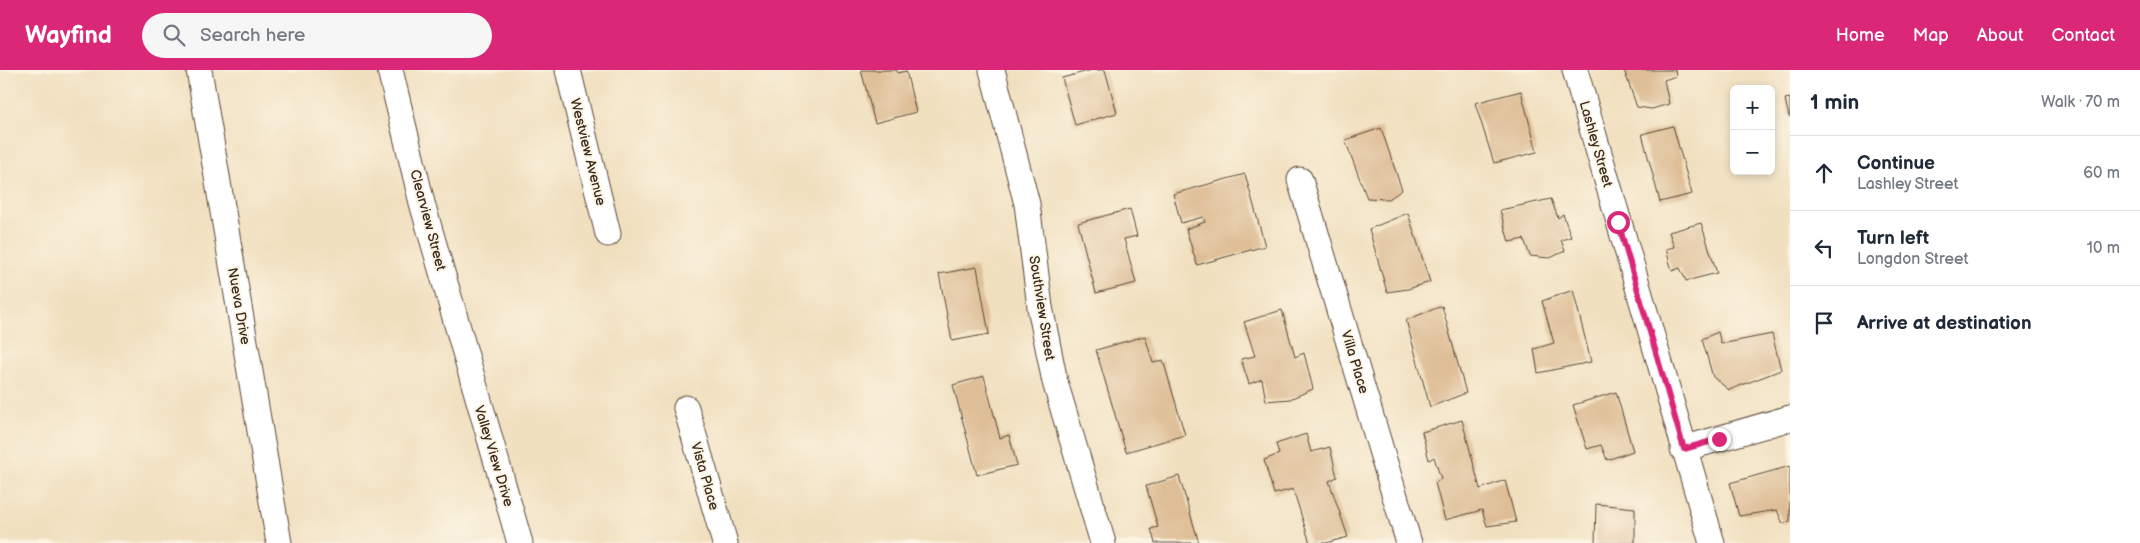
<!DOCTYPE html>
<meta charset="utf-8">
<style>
body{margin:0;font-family:"Balsamiq Sans",sans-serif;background:#f6f6f7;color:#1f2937}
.controls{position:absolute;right:15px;top:15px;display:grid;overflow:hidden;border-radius:8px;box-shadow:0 2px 8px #0003}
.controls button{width:45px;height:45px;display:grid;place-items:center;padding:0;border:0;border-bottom:1px solid #e0e1e3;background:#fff;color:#1f2937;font:25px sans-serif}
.stop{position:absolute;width:15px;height:15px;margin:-11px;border:4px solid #db2777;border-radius:50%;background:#fff}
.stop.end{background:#db2777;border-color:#fff;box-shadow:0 1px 5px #0008}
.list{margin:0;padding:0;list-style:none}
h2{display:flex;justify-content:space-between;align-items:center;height:65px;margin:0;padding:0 20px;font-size:21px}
h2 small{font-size:16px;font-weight:400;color:#747a83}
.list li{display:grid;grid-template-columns:32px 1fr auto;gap:15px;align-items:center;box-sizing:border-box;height:75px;padding:0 20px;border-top:1px solid #e0e1e3}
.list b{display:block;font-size:19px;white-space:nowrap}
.list p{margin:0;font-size:16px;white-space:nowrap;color:#747a83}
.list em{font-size:16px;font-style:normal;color:#747a83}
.icon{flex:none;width:28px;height:28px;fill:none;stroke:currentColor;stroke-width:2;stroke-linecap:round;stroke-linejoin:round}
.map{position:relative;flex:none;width:1790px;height:473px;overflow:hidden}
header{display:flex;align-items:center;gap:30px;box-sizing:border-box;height:70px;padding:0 25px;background:#db2777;color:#fff}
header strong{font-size:24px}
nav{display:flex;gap:28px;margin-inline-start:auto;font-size:18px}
.search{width:350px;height:45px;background:#f6f6f7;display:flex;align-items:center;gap:12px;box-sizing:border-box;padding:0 18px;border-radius:28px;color:#747a83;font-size:19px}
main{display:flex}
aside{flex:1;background:#fff}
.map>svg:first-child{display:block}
.building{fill:#debe96}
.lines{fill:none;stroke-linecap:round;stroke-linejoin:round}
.minor-casing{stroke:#564536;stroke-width:27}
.minor{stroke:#fff;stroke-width:25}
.route{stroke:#db2777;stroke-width:6}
.labels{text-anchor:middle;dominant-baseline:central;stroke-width:4;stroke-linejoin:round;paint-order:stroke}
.street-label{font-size:14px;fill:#3b2a1e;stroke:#fcf5e5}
</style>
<header>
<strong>Wayfind</strong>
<div class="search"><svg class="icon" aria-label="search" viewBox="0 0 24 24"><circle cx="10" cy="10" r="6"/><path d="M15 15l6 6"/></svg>Search here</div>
<nav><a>Home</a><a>Map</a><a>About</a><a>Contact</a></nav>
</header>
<main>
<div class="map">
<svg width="1790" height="473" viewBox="0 0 1790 473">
<rect width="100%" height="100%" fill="#fcf5e5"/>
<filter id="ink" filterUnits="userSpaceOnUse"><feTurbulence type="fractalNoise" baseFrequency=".02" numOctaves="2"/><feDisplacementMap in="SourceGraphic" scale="10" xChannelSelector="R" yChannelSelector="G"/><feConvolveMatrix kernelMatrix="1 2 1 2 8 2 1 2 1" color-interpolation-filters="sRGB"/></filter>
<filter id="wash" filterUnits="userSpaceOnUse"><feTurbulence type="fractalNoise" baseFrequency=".0096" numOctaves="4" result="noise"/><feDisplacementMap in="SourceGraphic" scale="20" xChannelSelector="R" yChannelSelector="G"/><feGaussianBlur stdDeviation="1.12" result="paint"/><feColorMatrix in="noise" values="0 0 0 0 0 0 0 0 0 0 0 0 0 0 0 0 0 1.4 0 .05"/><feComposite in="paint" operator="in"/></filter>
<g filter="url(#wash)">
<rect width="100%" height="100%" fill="#f1e0c0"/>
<g id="blocks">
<g class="building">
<path d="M861 0H897V3L906 1 916 42 875 53Z"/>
<path d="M1092 0H1105L1117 43 1075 55 1062 8Z"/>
<path d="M1624 0H1675L1676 6 1664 10 1669 34 1652 39 1637 37Z"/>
<path d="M1521 21 1537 82 1494 93 1475 33Z"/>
<path d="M1790 28V47H1789L1785 29Z"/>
<path d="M1673 56 1692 124 1660 132 1642 64Z"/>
<path d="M1381 58 1402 120 1389 129 1367 128 1345 70Z"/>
<path d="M1245 104 1265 176 1197 195 1186 159 1205 152 1203 147 1181 153 1173 124Z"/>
<path d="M1551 129 1558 148 1563 144 1571 167 1561 170 1565 181 1550 188 1530 186 1524 169 1509 172 1500 140Z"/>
<path d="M1130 139 1137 166 1124 169 1136 213 1096 223 1078 153Z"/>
<path d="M1408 143 1430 212 1408 219 1387 222 1369 159Z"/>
<path d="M1701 153 1717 203 1686 211 1680 198 1672 201 1666 179 1674 177 1669 162Z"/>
<path d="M977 197 989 264 952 271 939 204Z"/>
<path d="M1573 220 1591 292 1538 303 1534 279 1554 273 1542 231Z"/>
<path d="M1442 236 1466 323 1430 337 1406 250Z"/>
<path d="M1282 240 1295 287 1304 283 1313 319 1290 329 1266 331 1262 309 1249 314 1241 289 1255 286 1244 252Z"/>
<path d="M1718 262 1721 274 1772 264 1781 300 1729 320 1713 307 1702 269Z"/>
<path d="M1145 266 1153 293 1163 290 1185 365 1126 382 1096 280Z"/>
<path d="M984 306 1000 368 1009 365 1017 395 977 405 953 315Z"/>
<path d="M1616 322 1633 381 1607 390 1601 375 1587 379 1573 335Z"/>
<path d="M1462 350 1480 419 1505 410 1516 452 1487 456 1482 440 1445 450 1435 413 1441 409 1434 387 1429 390 1422 362Z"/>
<path d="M1306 364 1311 382 1330 377 1337 407 1329 411 1348 467 1326 473H1310L1293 419 1274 424 1264 390 1279 384 1276 374Z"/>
<path d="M1790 396V451L1783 454 1777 440 1739 446 1730 413Z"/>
<path d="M1179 406 1199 473H1155L1151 459 1158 457 1146 416Z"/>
<path d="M1596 434 1635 438V473H1595Z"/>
</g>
</g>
</g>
<g filter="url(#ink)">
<use href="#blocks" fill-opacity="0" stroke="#564536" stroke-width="1"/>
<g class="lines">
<g class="minor-casing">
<g id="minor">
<path d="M199 0 279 473"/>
<path d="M390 0 422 133 520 473"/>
<path d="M568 0 608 164"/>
<path d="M992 0 1027 134 1040 237 1055 312 1103 473"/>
<path d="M1575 0 1712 473"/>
<path d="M1300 110 1409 473"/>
<path d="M686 338 725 473"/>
<path d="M1683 379 1790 348"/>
</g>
</g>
<use href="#minor" class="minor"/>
</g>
</g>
<g class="lines" filter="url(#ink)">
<path class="route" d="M1618 152 1684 379 1719 369"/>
</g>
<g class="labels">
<g class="street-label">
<text transform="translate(1596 74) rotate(74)">Lashley Street</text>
<text transform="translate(588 82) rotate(76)">Westview Avenue</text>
<text transform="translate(428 150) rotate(75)">Clearview Street</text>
<text transform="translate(239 236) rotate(80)">Nueva Drive</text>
<text transform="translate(1042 238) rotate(81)">Southview Street</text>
<text transform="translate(1355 292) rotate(73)">Villa Place</text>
<text transform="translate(494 386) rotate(73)">Valley View Drive</text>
<text transform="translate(705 406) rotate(74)">Vista Place</text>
</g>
</g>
</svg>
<div class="controls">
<button>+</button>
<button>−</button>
</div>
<div class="stop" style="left:1618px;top:152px"></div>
<div class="stop end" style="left:1719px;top:369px"></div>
</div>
<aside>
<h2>1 min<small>Walk · 70 m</small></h2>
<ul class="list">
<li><svg class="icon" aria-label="ahead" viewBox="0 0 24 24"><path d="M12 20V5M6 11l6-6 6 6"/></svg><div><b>Continue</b><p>Lashley Street</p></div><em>60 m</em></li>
<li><svg class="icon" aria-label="left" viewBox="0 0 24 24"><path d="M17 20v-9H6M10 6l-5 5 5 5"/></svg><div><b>Turn left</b><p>Longdon Street</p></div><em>10 m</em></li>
<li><svg class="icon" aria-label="arrive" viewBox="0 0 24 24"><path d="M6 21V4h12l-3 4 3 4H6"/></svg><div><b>Arrive at destination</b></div></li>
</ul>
</aside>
</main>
